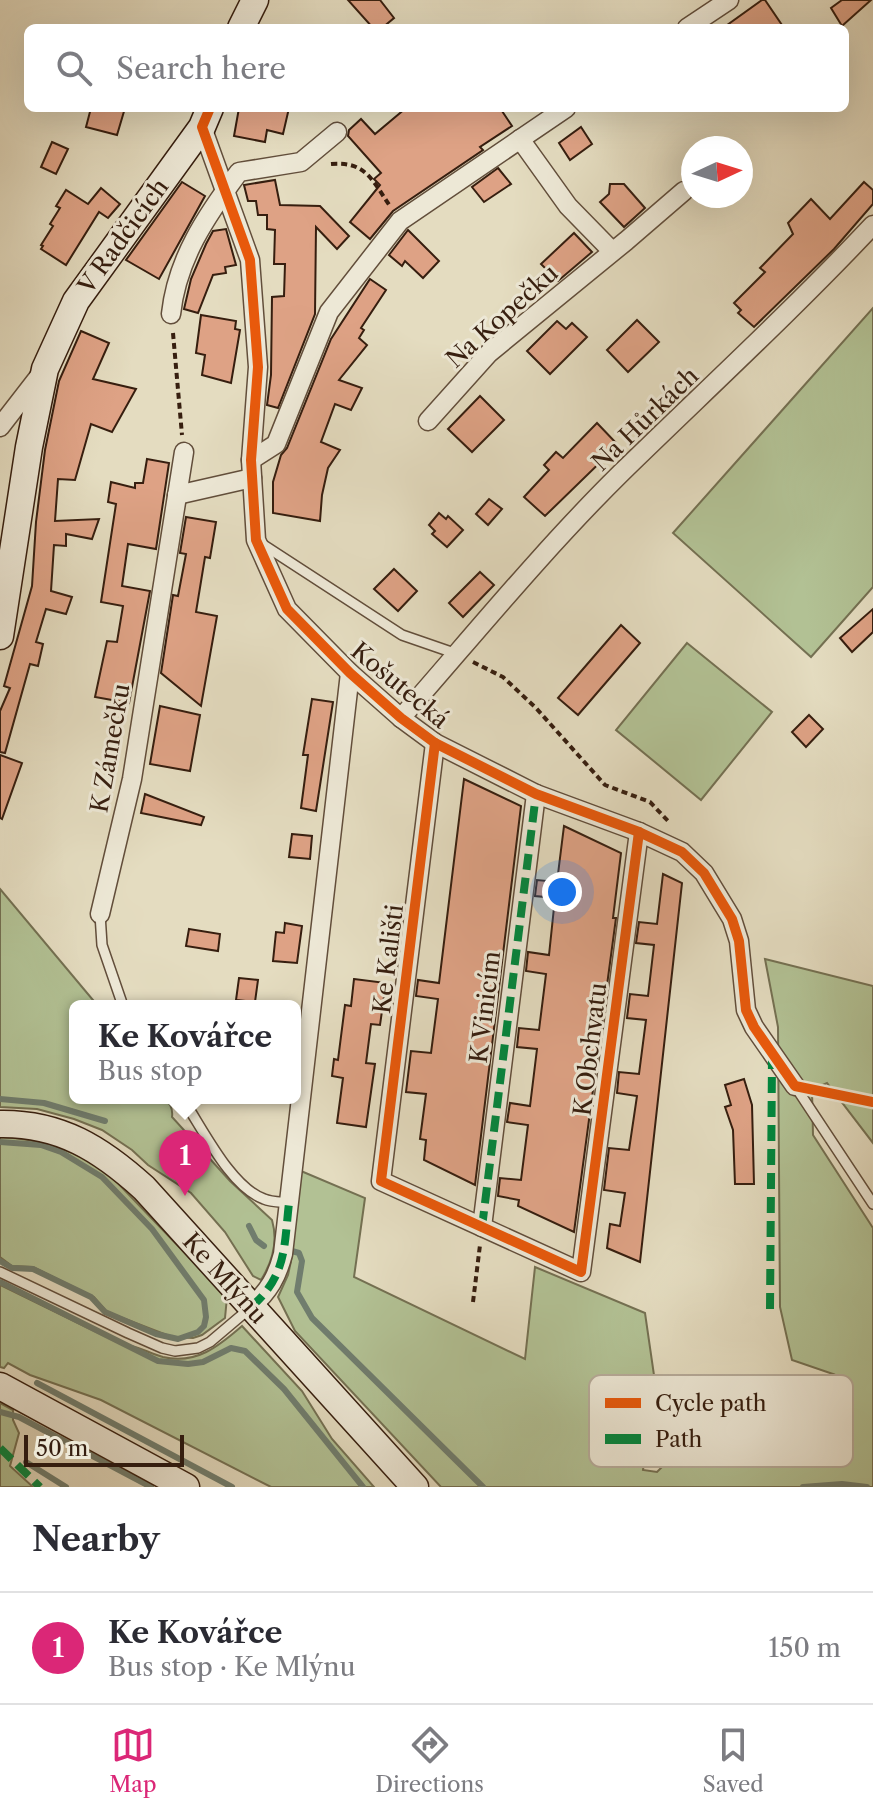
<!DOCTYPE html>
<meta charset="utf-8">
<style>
body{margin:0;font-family:"Libre Caslon Text",serif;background:#f7f7f7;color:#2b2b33}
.compass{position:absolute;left:681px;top:136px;width:72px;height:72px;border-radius:50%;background:#fff;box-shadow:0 8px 32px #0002;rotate:86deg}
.scale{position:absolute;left:24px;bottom:20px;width:160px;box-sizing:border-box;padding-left:8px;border:4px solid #361e0f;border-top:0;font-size:22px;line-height:28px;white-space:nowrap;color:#361e0f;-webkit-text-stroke:6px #ede8d6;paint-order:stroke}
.you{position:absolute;left:562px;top:892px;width:28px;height:28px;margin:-20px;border:6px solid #fff;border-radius:50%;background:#1a73e8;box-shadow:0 0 0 12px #1a73e833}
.badge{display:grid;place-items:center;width:52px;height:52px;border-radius:50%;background:#db2777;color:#fff;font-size:26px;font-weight:700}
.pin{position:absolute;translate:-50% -66px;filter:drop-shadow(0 2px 4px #0008)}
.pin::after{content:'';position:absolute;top:42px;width:28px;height:24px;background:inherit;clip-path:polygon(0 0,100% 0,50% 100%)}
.popup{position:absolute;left:69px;top:1000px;width:232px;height:104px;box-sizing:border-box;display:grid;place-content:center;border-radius:12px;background:#fff;filter:drop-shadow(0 2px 6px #0005);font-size:26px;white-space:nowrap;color:#7c7c81}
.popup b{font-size:30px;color:#2b2b33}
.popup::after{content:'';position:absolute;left:50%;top:100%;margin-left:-16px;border:16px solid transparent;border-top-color:#fff}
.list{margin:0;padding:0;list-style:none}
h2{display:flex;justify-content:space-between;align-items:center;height:104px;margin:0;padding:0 32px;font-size:34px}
h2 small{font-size:26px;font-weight:400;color:#7c7c81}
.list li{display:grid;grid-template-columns:52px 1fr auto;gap:24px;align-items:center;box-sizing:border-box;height:112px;padding:0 32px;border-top:2px solid #e1e1e2}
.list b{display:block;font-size:30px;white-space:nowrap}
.list p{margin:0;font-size:26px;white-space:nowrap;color:#7c7c81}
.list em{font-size:26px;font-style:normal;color:#7c7c81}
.icon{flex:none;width:44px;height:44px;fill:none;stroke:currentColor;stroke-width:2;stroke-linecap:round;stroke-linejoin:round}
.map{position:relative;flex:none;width:873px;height:1487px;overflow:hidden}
.search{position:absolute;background:#fff;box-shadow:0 8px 32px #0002;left:24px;right:24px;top:24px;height:88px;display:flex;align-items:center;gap:20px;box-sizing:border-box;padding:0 28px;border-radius:12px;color:#7c7c81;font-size:30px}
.sheet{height:216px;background:#fff}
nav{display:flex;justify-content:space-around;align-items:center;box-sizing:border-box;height:112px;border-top:2px solid #e1e1e2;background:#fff;font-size:22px;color:#7c7c81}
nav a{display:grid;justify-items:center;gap:4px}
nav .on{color:#db2777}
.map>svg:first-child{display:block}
.green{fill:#b2c194;stroke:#747052;stroke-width:2}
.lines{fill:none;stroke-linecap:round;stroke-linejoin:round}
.stream{stroke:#707d6e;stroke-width:6}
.building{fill:#dea285;stroke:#361e0f;stroke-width:2}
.lane-casing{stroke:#624e3b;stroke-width:12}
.street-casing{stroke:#624e3b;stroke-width:21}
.secondary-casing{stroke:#361e0f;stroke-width:29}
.path{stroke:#361e0f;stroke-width:4;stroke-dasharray:6 4;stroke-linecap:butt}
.lane{stroke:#ede8d6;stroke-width:9}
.street{stroke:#ede8d6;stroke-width:18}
.secondary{stroke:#ede8d6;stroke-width:26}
.quiet{stroke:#00873e;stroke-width:8;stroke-dasharray:16 8;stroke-linecap:butt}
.cycleway-casing{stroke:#ede8d6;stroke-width:15}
.cycleway{stroke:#e8590c;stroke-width:10}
.labels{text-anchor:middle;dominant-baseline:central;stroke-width:6;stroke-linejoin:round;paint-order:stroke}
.street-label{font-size:24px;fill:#361e0f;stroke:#ede8d6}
.key{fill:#ede8d6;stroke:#b6ab9a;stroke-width:2}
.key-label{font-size:22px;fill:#361e0f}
</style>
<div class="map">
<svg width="873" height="1487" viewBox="0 0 873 1487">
<rect width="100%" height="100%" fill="#e4dcc0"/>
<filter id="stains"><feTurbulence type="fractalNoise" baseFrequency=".0025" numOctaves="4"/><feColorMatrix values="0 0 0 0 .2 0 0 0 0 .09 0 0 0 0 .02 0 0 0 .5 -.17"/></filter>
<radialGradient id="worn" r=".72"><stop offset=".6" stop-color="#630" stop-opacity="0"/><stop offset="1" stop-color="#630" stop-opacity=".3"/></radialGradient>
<g class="green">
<path d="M873 308V587L811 657 673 533Z"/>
<path d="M687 643 772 712 701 800 616 730Z"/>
<path d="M0 889 98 1006H75V1098H165C170 1103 173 1110 172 1117L230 1181 272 1220C278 1241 273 1261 261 1280L253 1276 225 1232 191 1193 148 1165 132 1150 102 1130 74 1119 37 1109 0 1107Z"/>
<path d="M765 959 873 986V1143L827 1083 812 1090 813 1135 873 1228V1487H441L295 1331 278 1297 288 1275 291 1261 301 1171 365 1198 354 1277 525 1359 535 1267 645 1313 655 1382 643 1470 657 1472 687 1442 715 1429 758 1431 795 1411 809 1387 833 1374 792 1360 780 1307 778 1027Z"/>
<path d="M0 1137C42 1139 77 1150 111 1176L227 1297 225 1318 202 1335 193 1338 172 1337 107 1312 94 1297 33 1267 12 1266 0 1257Z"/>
<path d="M0 1285 121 1344C137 1345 148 1353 163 1357 196 1365 219 1346 242 1326L302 1391 332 1439 374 1487H271L101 1400 30 1375 8 1363 4 1368 0 1367Z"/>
<path d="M0 1403 13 1410V1420L19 1433 10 1466 33 1487H0Z"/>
</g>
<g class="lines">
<g class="stream">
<path d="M0 1099 44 1103 105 1121"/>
<path d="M0 1142 41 1145 61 1152 102 1177 152 1229 204 1300 206 1317 204 1326 198 1332 178 1339 156 1334 105 1312 91 1297 33 1269 12 1268 0 1261"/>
<path d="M249 1226 256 1240 264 1246"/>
<path d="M292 1251 299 1253 302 1261 297 1292 312 1318 483 1487"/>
<path d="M0 1282 158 1361 188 1364 203 1362 231 1348 245 1351 284 1389 363 1487"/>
<path d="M37 1383 232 1487"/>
<path d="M0 1412 19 1417 151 1487"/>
<path d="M26 1462 66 1487"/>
<path d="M803 1487 842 1484 867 1487"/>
</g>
</g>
<g class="building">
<path d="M348 0H380L394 18 382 28H373Z"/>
<path d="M762 0H765L784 28H723Z"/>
<path d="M842 0H871L842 26 831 8Z"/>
<path d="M91 108H125L117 135 86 127Z"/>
<path d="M239 108H289L283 134 267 130 265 142 234 136Z"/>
<path d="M406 108H500L512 126 480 147 483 150 393 211 370 239 350 222 380 185 374 179 381 173 348 136 349 130 361 119 375 134Z"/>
<path d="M581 127 592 144 570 160 559 143Z"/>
<path d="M52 142 68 149 56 174 41 167Z"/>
<path d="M498 168 511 184 484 202 472 187Z"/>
<path d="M275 180 280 205 320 206 349 236 337 249 316 227 315 314 278 408 267 405 271 375 272 297 284 296 285 264H274L275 230 267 229V215H258L256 201H248L244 185Z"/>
<path d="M182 182 205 196 159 279 126 260Z"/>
<path d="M864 182 873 190V204L834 249 754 327 738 313 741 310 734 303 765 272 760 268 793 234 788 223 811 199 830 219Z"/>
<path d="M610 184H624L645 208 624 227 600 202 609 194Z"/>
<path d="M101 188 120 204 108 218 99 212 66 265 41 249 43 246 41 245 53 226 50 224 60 208 56 206 66 190 88 204Z"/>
<path d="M226 229 236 265 225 267 226 273 213 275 198 313 184 309 191 279 206 244 213 231Z"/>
<path d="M408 230 439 261 423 278 405 261 402 266 389 255Z"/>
<path d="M574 233 592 252 558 281 541 264Z"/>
<path d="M370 279 386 290 361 328 364 330 359 338 367 345 339 380 362 388 351 410 335 404 321 442 340 450 328 468 322 495 320 521 273 513V482L281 455 287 448 331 339Z"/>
<path d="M201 315 236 321 235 329 240 330 231 383 202 375 205 355 196 353Z"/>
<path d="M637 320 659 342 628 372 607 350Z"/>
<path d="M557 321 566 329 572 323 587 337 550 374 527 351Z"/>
<path d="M81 331 109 343 93 379 136 389 112 432 91 424 75 480 58 479 55 521 99 519 92 539 66 534V546L54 545 51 591 72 597 66 614 46 609 36 642 43 644 38 666 30 664 5 753 0 752V711L10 688 4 686 32 586 36 522 45 450 59 381Z"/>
<path d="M480 396 504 420 472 452 448 429Z"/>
<path d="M597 423 618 445 545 516 524 497 549 470 544 465 556 452 563 458Z"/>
<path d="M147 459 169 463 156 549 128 544 122 586 150 591 129 703 95 697 107 641 117 642 123 606 101 602 116 504 108 502 111 482 135 488V483H143Z"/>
<path d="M489 499 502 509 488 525 476 514Z"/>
<path d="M439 513 446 519 448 516 463 530 447 547 432 534 435 531 429 525Z"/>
<path d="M186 517 216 522 210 558 205 557 196 612 217 616 201 706 161 673 173 595 178 596 186 554 180 553Z"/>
<path d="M394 569 417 591 398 611 374 589Z"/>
<path d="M480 572 494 585 463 617 449 603Z"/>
<path d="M873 609V632L852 652 840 638Z"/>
<path d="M621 625 640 643 578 715 558 698Z"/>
<path d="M312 699 333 702 316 811 301 808 308 755H303Z"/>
<path d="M160 706 200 715 190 771 150 764Z"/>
<path d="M809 715 823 729 806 747 792 732Z"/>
<path d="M0 755 22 763 2 819 0 818Z"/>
<path d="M464 779 521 806 475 1185 424 1160 426 1140 420 1139 426 1094 406 1092 411 1051 431 1053 438 999 416 996 418 980 439 983Z"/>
<path d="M145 794 204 817 201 825 141 813Z"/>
<path d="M564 826 621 853 613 918H616L574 1232 518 1206 519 1200 498 1196 500 1178 521 1180 528 1125 507 1122 510 1103 530 1106 537 1049 517 1047 519 1028 539 1030 546 974 526 971 528 952 549 955 555 898 535 896 537 880 557 882Z"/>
<path d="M292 834 312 836 310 859 289 857Z"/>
<path d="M663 874 682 883 640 1262 607 1248 610 1224 620 1226 625 1193 604 1190 609 1148 629 1150 637 1096 617 1093 619 1072 639 1074 646 1020 627 1018 630 994 648 996 654 945 636 943 639 922 657 924Z"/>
<path d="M285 923 302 926 297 963 273 961 276 932 284 933Z"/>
<path d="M189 929 220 934 218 951 186 946Z"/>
<path d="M239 978 258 980 255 1002 236 1000Z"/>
<path d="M354 979 386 983 380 1025 371 1024 366 1063 375 1064 366 1127 337 1123 343 1078 332 1076 334 1059 338 1060 345 1005 351 1006Z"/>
<path d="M744 1079 752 1105 754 1184H735L733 1130 725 1107 731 1105 725 1085Z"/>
</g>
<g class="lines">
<g class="lane-casing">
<g id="lane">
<path d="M259 542 402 635 457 654"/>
<path d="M100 914 102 945 123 1006"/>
<path d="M795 1086 873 1204"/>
<path d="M795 1086 873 1102"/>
<path d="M182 1098C202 1127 230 1187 264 1199 271 1202 281 1202 289 1203"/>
<path d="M0 1272 128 1333 162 1348 175 1351 198 1348 210 1342 249 1309"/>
</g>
</g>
<g class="street-casing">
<g id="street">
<path d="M687 28 729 0"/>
<path d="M202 127 250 260 258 367 251 460 256 540 287 609 350 673 401 718 435 743 536 794 639 832 682 852 704 873 732 919 739 941 746 1010 754 1027 795 1086"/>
<path d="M520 139 568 206 612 251"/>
<path d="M171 314C177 259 206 216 239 172L301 162 337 132"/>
<path d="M428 421 489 353 626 241 684 191"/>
<path d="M0 427 41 374"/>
<path d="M251 460 276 444 329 312 400 221 566 108"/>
<path d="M177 495 252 478"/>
<path d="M401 718C473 636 543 550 621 473 705 391 792 311 873 225"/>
<path d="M435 743 381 1181 581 1272 639 832"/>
<path d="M100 914 132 779 184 452"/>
<path d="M482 1227 536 794"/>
<path d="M251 1307C269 1291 277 1277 283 1254L350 673"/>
</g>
</g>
<g class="secondary-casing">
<g id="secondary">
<path d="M241 28 255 0"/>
<path d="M0 636 29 447 45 369 76 301 202 127 210 108"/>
<path d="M0 1124C60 1123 101 1149 144 1188L415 1487"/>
<path d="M0 1386 186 1487"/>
</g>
</g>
<g class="path">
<path d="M331 164C366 161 372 180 390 206"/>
<path d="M173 333 182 435"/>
<path d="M473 662 503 677 536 708 605 785 650 802 670 823"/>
<path d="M473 1302 480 1245"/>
</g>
<use href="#lane" class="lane"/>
<use href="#street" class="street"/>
<use href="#secondary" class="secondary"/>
<g class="quiet">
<path d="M482 1227 536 794"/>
<path d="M251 1307C287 1276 284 1246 289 1203"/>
<path d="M770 1309 772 1059"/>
<path d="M0 1448 40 1487"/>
</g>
<g class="cycleway-casing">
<g id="cycleway">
<path d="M210 108 202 127 250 260 258 367 251 460 256 540 287 609 350 673 401 718 435 743 536 794 639 832 682 852 704 873 732 919 739 941 746 1010 754 1027 795 1086 873 1102"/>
<path d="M435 743 381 1181 581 1272 639 832"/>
</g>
</g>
<use href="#cycleway" class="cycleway"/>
</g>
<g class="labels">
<g class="street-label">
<text transform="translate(123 236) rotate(-54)">V Radčicích</text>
<text transform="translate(502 316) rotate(-42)">Na Kopečku</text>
<text transform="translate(645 419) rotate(-44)">Na Hůrkách</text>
<text transform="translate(400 685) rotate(40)">Košutecká</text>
<text transform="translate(110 748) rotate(-80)">K Zámečku</text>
<text transform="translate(388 959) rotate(-83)">Ke Kališti</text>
<text transform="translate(485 1007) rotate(-83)">K Vinicím</text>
<text transform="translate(590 1049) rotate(-83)">K Obchvatu</text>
<text transform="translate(225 1278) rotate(48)">Ke Mlýnu</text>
</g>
</g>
<rect x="589" y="1375" width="264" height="92" rx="12" class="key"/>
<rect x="605" y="1398" width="36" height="10" fill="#e8590c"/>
<rect x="605" y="1434" width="36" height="10" fill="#00873e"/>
<g class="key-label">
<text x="655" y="1411">Cycle path</text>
<text x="655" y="1447">Path</text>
</g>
<rect width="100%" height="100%" filter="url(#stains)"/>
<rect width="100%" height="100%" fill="url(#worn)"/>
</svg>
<svg class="compass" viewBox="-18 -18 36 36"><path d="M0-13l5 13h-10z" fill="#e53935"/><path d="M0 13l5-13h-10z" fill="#7c7c81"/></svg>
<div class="scale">50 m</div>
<div class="you"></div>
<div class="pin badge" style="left:185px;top:1196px">1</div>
<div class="popup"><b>Ke Kovářce</b>Bus stop</div>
<div class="search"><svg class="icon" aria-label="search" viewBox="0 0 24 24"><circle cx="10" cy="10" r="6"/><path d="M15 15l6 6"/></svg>Search here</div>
</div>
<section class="sheet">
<h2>Nearby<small></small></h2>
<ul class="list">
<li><span class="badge">1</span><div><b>Ke Kovářce</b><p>Bus stop · Ke Mlýnu</p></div><em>150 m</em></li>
</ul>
</section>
<nav>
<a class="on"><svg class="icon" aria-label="map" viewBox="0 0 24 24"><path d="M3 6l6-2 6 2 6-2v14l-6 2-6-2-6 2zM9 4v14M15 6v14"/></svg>Map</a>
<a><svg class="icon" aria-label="directions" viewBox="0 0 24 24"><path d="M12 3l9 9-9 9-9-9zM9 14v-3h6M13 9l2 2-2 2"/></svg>Directions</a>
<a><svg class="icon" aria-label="saved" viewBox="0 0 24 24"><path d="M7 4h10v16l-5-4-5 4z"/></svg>Saved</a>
</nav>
